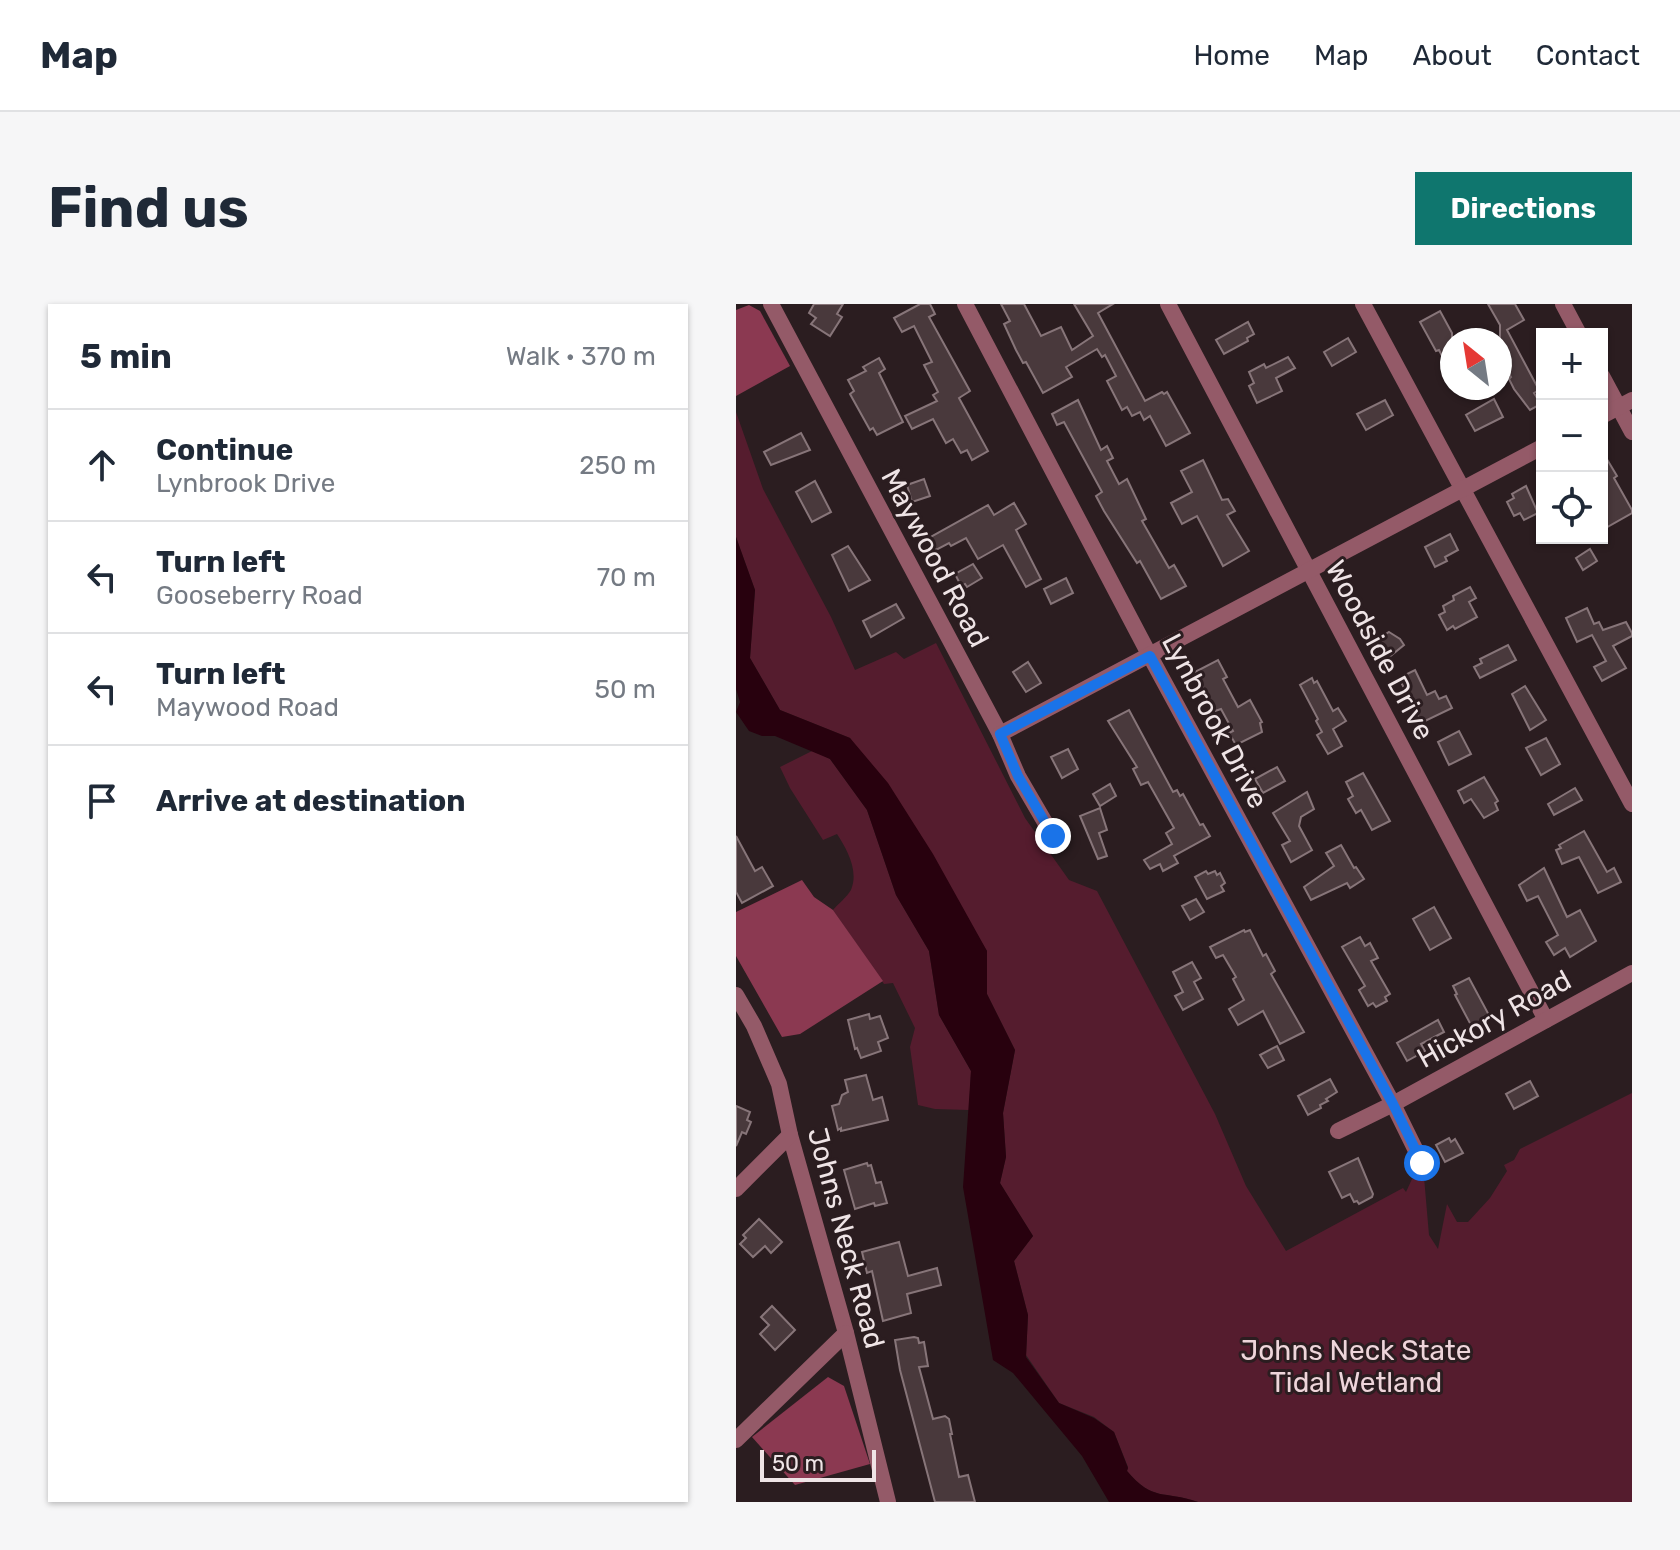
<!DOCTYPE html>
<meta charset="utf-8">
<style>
body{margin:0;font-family:Rubik,sans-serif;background:#f6f6f7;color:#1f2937}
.controls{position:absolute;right:24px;top:24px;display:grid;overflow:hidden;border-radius:0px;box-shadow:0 2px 6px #0004}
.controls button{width:72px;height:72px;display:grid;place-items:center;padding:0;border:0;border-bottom:2px solid #e0e1e3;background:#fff;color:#1f2937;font:40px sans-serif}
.compass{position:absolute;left:704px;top:24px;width:72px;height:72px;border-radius:50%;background:#fff;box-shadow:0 2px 6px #0004;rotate:330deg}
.scale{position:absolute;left:24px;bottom:20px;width:116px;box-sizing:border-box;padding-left:8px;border:4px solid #efe4e6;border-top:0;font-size:22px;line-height:28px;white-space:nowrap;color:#efe4e6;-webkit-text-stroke:6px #2b1d20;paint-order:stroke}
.stop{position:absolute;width:24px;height:24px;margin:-18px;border:6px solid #1a73e8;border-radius:50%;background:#fff}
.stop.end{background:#1a73e8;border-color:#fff;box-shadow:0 2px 8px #0008}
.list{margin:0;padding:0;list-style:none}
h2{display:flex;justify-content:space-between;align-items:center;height:104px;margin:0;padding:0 32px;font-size:34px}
h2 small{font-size:26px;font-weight:400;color:#747a83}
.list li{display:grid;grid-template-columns:52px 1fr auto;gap:24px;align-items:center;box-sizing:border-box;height:112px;padding:0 32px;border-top:2px solid #e0e1e3}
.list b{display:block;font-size:30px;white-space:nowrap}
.list p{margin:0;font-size:26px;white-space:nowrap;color:#747a83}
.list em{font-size:26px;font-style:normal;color:#747a83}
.icon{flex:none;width:44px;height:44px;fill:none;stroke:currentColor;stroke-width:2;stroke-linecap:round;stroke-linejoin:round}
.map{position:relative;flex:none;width:896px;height:1198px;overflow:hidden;border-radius:0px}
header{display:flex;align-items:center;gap:48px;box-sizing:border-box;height:112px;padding:0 40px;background:#fff;border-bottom:2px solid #e0e1e3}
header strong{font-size:38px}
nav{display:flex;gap:44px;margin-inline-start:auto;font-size:28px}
.intro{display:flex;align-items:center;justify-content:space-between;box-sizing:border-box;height:192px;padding:0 48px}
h1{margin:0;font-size:56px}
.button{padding:20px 36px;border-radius:0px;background:#0f766e;color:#fff;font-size:28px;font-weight:700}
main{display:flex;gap:48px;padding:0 48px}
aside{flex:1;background:#fff;border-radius:0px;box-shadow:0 2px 6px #0004}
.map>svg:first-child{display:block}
.green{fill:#551c2e}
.forest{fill:#8b3951}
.water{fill:#28010e}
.building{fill:#49393c;stroke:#877579;stroke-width:2}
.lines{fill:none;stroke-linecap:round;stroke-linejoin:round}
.minor{stroke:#945a68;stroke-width:16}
.route{stroke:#1a73e8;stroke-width:10}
.labels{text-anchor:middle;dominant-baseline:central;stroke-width:6;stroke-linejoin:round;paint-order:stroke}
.street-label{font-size:28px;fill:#efe4e6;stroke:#2b1d20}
.park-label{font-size:28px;fill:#eed5da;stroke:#2b1d20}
</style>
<header>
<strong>Map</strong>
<nav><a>Home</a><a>Map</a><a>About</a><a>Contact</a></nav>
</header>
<div class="intro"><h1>Find us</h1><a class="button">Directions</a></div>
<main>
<aside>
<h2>5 min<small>Walk · 370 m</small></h2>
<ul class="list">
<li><svg class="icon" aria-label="ahead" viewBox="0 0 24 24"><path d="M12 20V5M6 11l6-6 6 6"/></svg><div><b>Continue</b><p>Lynbrook Drive</p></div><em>250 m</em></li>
<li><svg class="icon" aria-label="left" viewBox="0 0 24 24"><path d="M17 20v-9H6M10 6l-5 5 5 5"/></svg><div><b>Turn left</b><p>Gooseberry Road</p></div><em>70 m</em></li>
<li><svg class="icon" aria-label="left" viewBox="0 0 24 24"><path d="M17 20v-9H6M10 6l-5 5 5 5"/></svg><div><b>Turn left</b><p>Maywood Road</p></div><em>50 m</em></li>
<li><svg class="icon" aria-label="arrive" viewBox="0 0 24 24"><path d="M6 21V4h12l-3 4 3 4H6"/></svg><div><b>Arrive at destination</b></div></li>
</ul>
</aside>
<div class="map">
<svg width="896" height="1198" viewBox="0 0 896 1198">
<rect width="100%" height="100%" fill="#2b1d20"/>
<g class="green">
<path d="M0 108 27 185 95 313 119 366 160 348 168 355 200 339 289 514 333 576 361 587 479 810 510 882 550 947 667 884 670 888 676 875 688 873 693 931 702 945 711 900 721 918H732L754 894 771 867 768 861 778 856 784 845 896 789V1198H462C427 1186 417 1198 391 1167L392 1163 378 1128 358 1113 323 1099 290 1051 292 1011 278 957 297 932 264 879 270 853 267 809 279 746 251 690V647L114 434 44 406 14 354 19 286 0 233Z"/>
<path d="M78 446 94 455 131 506 160 591 193 647 203 711 235 767 233 806 199 805 182 801 174 743 179 724 157 679 148 680 97 606C102 600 111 593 115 586 123 567 111 545 101 530L87 536 54 484 44 463Z"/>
</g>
<g class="forest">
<path d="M13 1 24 7 54 62 0 92V6Z"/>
<path d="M66 576 78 593 97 606 147 677 64 730 46 733 0 652V608Z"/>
<path d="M92 1073 108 1082 134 1160 59 1181 16 1133Z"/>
</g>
<path class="water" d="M0 233 19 286 14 354 44 406 114 434 152 479 197 550 251 647V690L279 746 267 809 270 853 264 879 297 932 278 957 292 1011 290 1053 323 1099 358 1114 378 1128 392 1164 391 1167C417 1198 427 1186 462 1198H373L346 1152 277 1069 257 1056 227 883 235 767 203 711 193 647 160 591 131 506 94 455 39 432H26L13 427 0 408 4 398 0 385Z"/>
<g class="building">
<path d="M78 0H107L101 10 106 13 94 32 75 20 80 14 73 9Z"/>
<path d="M184 0H194L199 10 193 13 234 87 223 94 252 147 236 156 231 146 225 149 217 135 210 139 197 115 176 125 169 112 201 97 197 91 202 88 188 61 196 58 178 22 166 28 158 14Z"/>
<path d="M265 0H288L305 32 325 23 336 46 357 32 338 0H377L362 9 409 97 426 88 428 90 431 88 454 129 430 142 414 112 408 116 404 108 396 112 391 103 386 106 371 77 380 72 369 51 366 53 361 45 330 63 336 73 307 89 290 58 287 59 280 46 268 20 274 17Z"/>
<path d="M752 0H779L788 16 771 26 803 86 798 89 805 100 794 106 778 85 773 75 775 73 764 54V21Z"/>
<path d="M704 7 716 29V71L703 46 700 47 684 18Z"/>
<path d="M512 18 518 30 511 34 512 37 488 50 480 36Z"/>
<path d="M612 34 620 48 596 62 588 48Z"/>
<path d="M552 53 559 64 540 74 546 87 521 99 513 82 518 79 513 68 528 60 530 64Z"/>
<path d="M143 54 149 65 143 69 167 118 141 131 137 124 134 126 114 90 118 87 112 76 130 67 127 63Z"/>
<path d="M758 95 767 113 739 127 730 111Z"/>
<path d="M342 96 365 146 371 142 377 154 371 157 383 180 391 175 410 215 406 217 433 264 438 261 450 282 425 295 404 257 401 259 368 207 360 192 366 188 328 118 321 121 316 110Z"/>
<path d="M649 96 657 111 630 126 621 110Z"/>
<path d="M65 129 74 146 35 161 28 148Z"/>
<path d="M866 147 881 172 878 174 896 206V209L866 226Z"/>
<path d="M467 156 486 196 492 195 499 207 491 211 513 247 487 262 461 212 446 220 435 199 456 188 445 167Z"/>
<path d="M188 175 194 192 176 198 171 181Z"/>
<path d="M79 177 95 208 76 218 60 188Z"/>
<path d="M790 182 802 209 788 216 784 209 778 212 771 198 778 194 776 190Z"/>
<path d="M278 199 290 220 280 226 305 275 290 283 267 241 242 255 230 234 215 242 213 239 200 246 193 234 252 201 258 211Z"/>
<path d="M714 230 722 246 709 253 711 257 699 263 689 243Z"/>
<path d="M112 242 134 276 113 287 96 251Z"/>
<path d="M854 245 861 257 847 266 840 254Z"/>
<path d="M237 260 246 274 231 283 229 280 225 282 219 270Z"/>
<path d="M330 274 337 289 315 300 308 285Z"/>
<path d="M734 283 740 294 733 298 741 313 719 325 717 322 711 326 703 311 709 308 707 302 718 296 717 292Z"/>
<path d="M160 300 168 314 135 333 127 317Z"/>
<path d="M851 304 858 320 863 318 867 326 890 318 896 329V332L877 342 890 364 866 377 858 363 870 357 856 331 841 338 830 314Z"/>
<path d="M653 328 664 335 668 341 652 354 640 336Z"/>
<path d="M772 341 780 356 744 374 738 363 746 359 744 355Z"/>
<path d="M482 356 491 373 487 375 502 403 514 396 526 418 524 419 526 428 500 441 493 429 497 427 485 405 479 407 459 368Z"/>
<path d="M292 358 305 379 290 388 277 368Z"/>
<path d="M679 366 691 391 699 387 703 395 710 392 716 404 685 419 663 374Z"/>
<path d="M576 374 578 379 581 377 597 407 602 404 610 417 597 425 606 442 592 450 581 431 586 428 580 417 582 415 564 381Z"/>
<path d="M789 382 810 416 794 426 776 390Z"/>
<path d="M393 406 437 488 441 486 444 492 447 490 464 521 467 520 474 532 438 552 442 559 427 567 424 560 414 565 408 556 436 540 430 529 438 524 412 478 405 481 397 465 401 463 372 417Z"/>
<path d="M723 427 735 450 713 461 702 438Z"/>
<path d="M810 434 824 460 805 471 790 444Z"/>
<path d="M332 445 342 465 326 474 315 453Z"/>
<path d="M541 463 549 477 527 489 519 475Z"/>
<path d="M627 469 654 517 636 526 625 506 620 509 612 495 617 492 610 478Z"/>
<path d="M748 473 762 497 759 499 762 506 748 514 735 495 728 499 722 487Z"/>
<path d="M374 480 380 492 364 502 357 490Z"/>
<path d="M839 484 846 496 818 511 812 500Z"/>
<path d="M571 488 578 505 565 513 563 522 576 546 555 558 546 541 554 537 537 509Z"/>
<path d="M364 504 371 526 363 529 371 552 362 555 344 512Z"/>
<path d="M848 527 871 568 878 564 885 578 862 589 843 553 826 560 820 546 825 544 823 541Z"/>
<path d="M0 532 19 567 26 563 37 582 6 599 0 588Z"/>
<path d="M605 541 618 564 620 563 628 575 614 584 611 579 575 596 568 583 598 562 590 549Z"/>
<path d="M808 564 831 613 844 606 860 637 834 653 829 644 818 651 810 638 822 631 802 592 791 597 783 581Z"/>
<path d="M470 567 472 570 479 567 481 571 484 569 489 579 485 582 488 587 471 595 459 573Z"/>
<path d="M460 595 468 608 454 616 446 602Z"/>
<path d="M698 603 715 634 694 646 677 615Z"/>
<path d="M508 626 509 628 514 626 527 652 530 650 539 667 535 670 568 728 544 740 527 707 502 721 493 705 508 696 497 675 500 673 487 651 480 654 474 643Z"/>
<path d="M624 633 629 642 634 639 642 654 635 657 654 690 649 693 651 697 640 703 637 699 632 702 623 686 629 682 606 643Z"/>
<path d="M456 658 465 674 458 678 467 695 447 706 439 692 447 688 437 668Z"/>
<path d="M733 674 754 713 736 723 719 691 721 690 717 682Z"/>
<path d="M133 710 134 715 144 712 152 734 142 738 145 747 125 754 121 744 119 745 112 716Z"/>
<path d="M702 716 708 728 685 740 689 747 671 757 661 739Z"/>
<path d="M541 742 548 756 532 764 524 751Z"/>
<path d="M130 771 137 796 146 793 152 816 105 827V824L102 826 96 802 103 800 106 791 112 788 109 776Z"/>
<path d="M594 775 601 788 590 795 592 797 584 801 585 804 572 811 562 792Z"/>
<path d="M794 777 802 792 778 805 770 790Z"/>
<path d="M0 802 14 808 11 816 15 818 10 830 6 828 0 842Z"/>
<path d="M713 834 715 838 719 835 727 849 709 858 700 841Z"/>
<path d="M622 854 637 890 636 893 623 900 621 897 618 898 614 890 606 894 593 868Z"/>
<path d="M131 859 132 862 135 861 140 879 145 878 151 899 139 902 138 899 119 905 108 866Z"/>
<path d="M23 915 46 938 35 949 29 942 17 953 4 940 10 934 7 931Z"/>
<path d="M163 938 172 972 201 964 205 981 171 990 175 1009 147 1017 136 967 131 969 126 948Z"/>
<path d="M36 1002 59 1026 39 1046 24 1030 33 1021 25 1013Z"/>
<path d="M178 1033 182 1034 183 1039 188 1038 192 1062 183 1063 197 1115 209 1112 213 1115 216 1130H214L223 1173 232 1171 239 1198H199L164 1066 159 1036Z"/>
</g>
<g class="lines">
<g class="minor">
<path d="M35 0 264 430 282 472 317 532"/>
<path d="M229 0 414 352 657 800 686 859"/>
<path d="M432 0 810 716"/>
<path d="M627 0 896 500"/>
<path d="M827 0 843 30"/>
<path d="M866 72 896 128"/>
<path d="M866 112 896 96"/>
<path d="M264 430 806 143"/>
<path d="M0 691 18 722 43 780 54 831 110 1029 152 1198"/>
<path d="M602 827 657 800 896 669"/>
<path d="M0 885 54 831"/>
<path d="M0 1136 110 1029"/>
</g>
</g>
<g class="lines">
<path class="route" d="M317 532 282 472 264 430 414 352 657 800 686 859"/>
</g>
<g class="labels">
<g class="street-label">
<text transform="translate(199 254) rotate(62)">Maywood Road</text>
<text transform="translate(644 346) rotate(62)">Woodside Drive</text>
<text transform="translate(479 417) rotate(62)">Lynbrook Drive</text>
<text transform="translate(758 715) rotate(-29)">Hickory Road</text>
<text transform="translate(110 934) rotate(75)">Johns Neck Road</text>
</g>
<g class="park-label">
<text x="620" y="1046">Johns Neck State<tspan x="620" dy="32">Tidal Wetland</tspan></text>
</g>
</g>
</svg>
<div class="controls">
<button>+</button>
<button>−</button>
<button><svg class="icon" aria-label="locate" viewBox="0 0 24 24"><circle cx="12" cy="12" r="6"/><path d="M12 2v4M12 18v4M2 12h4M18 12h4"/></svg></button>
</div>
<svg class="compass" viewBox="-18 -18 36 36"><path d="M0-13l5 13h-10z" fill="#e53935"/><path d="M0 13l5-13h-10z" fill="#747a83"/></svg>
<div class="scale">50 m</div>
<div class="stop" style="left:686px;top:859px"></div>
<div class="stop end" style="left:317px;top:532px"></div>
</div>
</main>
